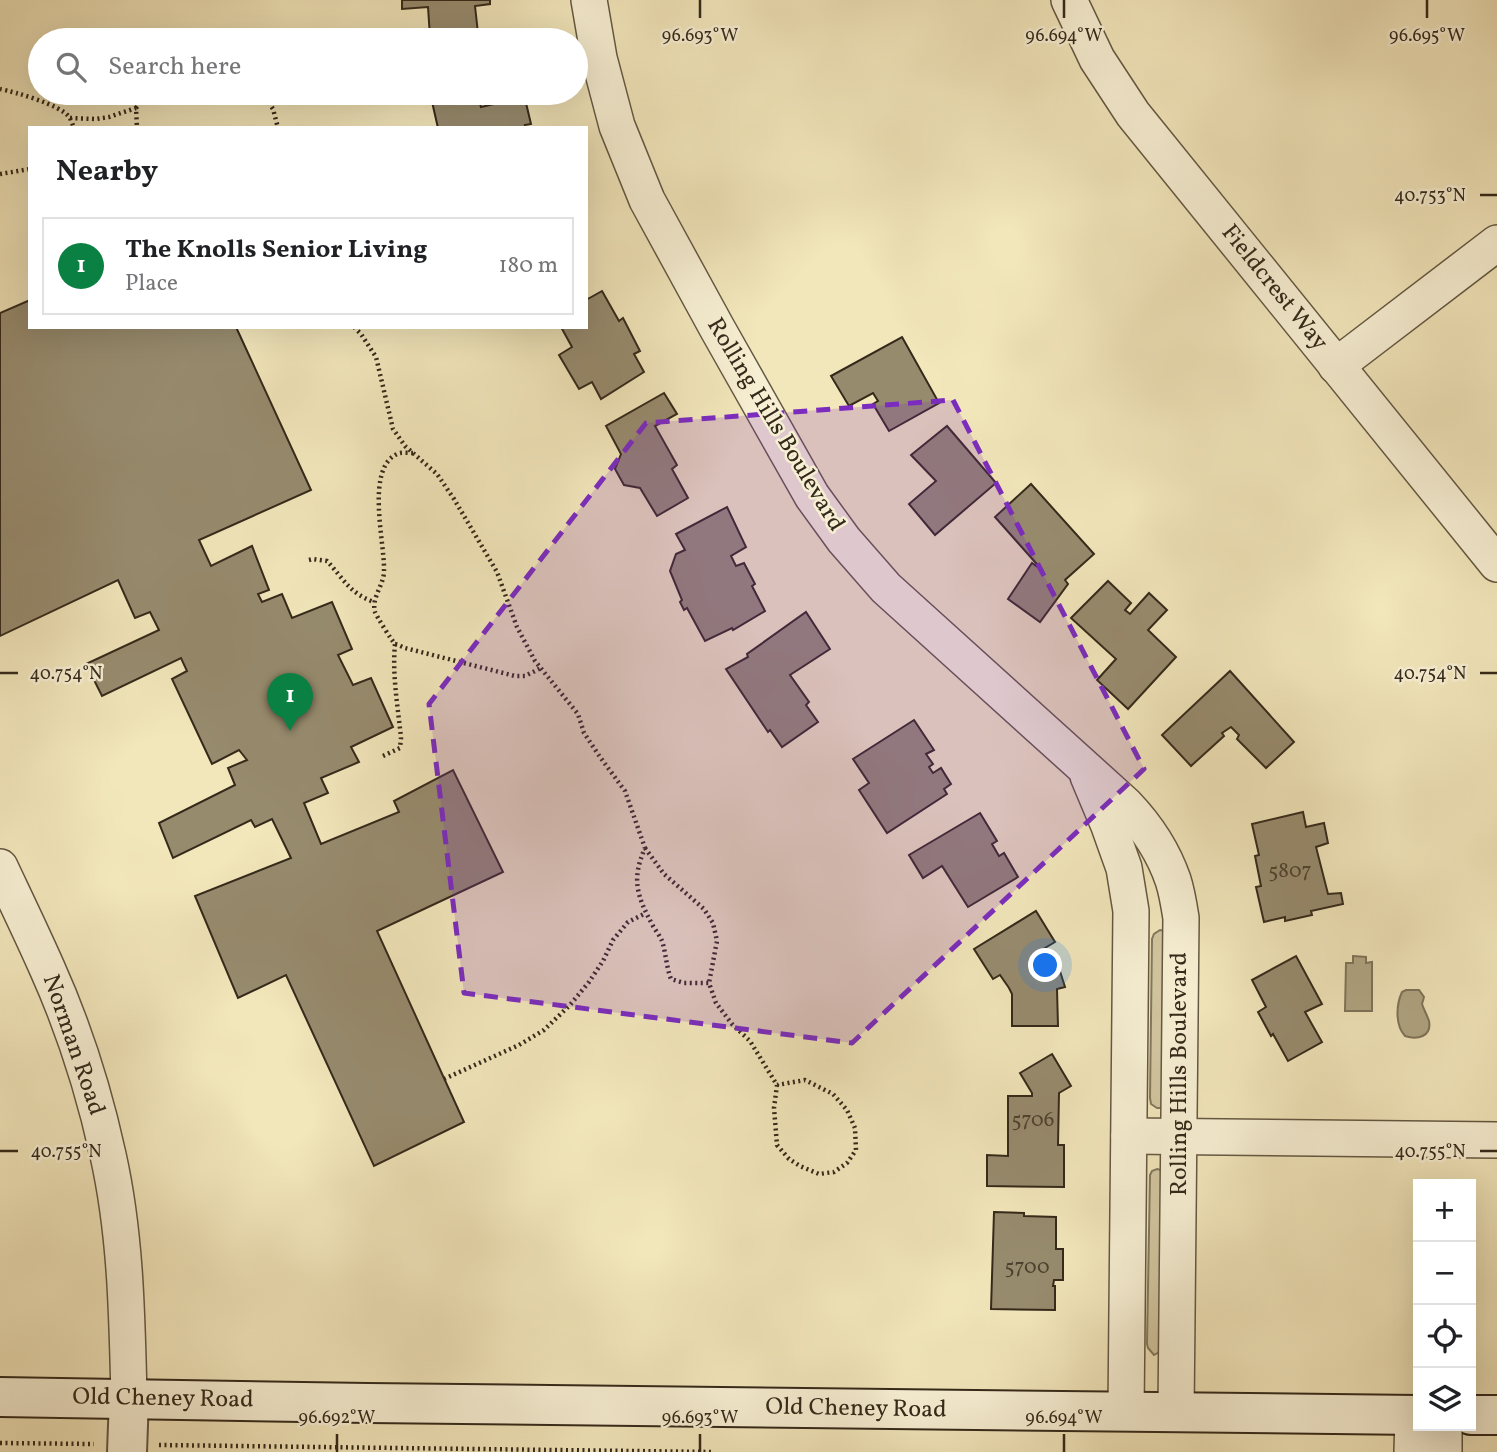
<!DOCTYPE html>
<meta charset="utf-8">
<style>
body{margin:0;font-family:Vollkorn,serif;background:#f2f2f2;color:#202124}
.controls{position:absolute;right:21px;bottom:21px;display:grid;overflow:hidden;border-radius:0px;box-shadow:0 7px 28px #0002}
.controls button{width:63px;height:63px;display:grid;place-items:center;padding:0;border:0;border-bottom:2px solid #e0e0e0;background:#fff;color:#202124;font:35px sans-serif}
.you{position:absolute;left:1046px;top:966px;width:24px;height:24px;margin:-18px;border:5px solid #fff;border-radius:50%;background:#1a73e8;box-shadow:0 0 0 10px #1a73e833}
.badge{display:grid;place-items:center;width:46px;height:46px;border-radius:50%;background:#0b8043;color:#fff;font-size:23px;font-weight:700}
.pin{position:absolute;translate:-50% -58px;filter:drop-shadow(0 2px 4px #0008)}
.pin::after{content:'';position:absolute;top:37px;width:24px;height:21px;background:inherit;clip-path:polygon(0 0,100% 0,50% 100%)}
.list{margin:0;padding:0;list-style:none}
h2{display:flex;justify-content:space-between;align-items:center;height:91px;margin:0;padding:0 28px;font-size:30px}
h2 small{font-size:23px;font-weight:400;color:#757577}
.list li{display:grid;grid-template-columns:46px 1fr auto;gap:21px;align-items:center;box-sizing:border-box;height:98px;margin:0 14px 14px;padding:0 14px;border:2px solid #e0e0e0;border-radius:0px}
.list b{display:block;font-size:26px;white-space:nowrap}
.list p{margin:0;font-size:23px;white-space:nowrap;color:#757577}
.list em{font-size:23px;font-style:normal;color:#757577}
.icon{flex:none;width:38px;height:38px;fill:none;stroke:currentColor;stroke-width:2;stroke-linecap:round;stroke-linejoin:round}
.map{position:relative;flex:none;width:1497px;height:1452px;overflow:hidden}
.search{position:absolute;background:#fff;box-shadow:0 7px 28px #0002;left:28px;top:28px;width:560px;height:77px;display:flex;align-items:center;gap:18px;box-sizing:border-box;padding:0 24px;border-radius:38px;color:#757577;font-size:26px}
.panel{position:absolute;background:#fff;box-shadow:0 7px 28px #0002;left:28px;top:126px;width:560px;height:203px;border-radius:0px}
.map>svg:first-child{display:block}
.green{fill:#d2c6a0;stroke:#83785d;stroke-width:2}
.water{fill:#b1a684;stroke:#7f745a;stroke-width:2}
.building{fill:#978b6e;stroke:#34291a;stroke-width:2}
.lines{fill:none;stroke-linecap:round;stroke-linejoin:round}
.minor-casing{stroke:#645842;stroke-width:38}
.tertiary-casing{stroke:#645842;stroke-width:42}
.secondary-casing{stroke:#34291a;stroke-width:42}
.path{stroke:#34291a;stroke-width:4.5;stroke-dasharray:2 3.5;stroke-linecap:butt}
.minor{stroke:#f7efd3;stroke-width:35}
.tertiary{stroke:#f7efd3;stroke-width:38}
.secondary{stroke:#f7efd3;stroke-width:38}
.marked{fill:#7b2cbf;fill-opacity:0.2;stroke:#7b2cbf;stroke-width:5;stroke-dasharray:14 9;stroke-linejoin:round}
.ticks{fill:none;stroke:#34291a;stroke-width:2.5}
.labels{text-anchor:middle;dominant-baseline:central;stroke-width:5;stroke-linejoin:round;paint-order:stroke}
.number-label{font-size:21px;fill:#4d422f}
.street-label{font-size:24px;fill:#34291a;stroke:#f7efd3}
.ticks-label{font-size:18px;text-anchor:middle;fill:#34291a;stroke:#f7efd3;stroke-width:5;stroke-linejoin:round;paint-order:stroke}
</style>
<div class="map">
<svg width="1497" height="1452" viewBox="0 0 1497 1452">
<rect width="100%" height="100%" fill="#f2e6bb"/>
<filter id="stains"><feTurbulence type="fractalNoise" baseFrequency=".00286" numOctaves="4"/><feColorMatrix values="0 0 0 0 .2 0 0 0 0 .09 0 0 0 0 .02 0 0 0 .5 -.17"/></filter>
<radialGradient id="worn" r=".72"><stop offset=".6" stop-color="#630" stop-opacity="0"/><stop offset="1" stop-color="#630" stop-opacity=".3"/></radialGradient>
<g class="green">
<path d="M1160 930 1164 931V1105L1161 1108H1157L1151 1104 1150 1098 1152 939 1154 934Z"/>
<path d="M1157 1169 1161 1170V1351L1154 1355 1148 1348 1147 1344 1150 1175 1152 1171Z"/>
</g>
<g class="water">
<path d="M1353 956 1366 957V963L1372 962V1011H1345L1346 963H1353Z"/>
<path d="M1406 990H1419L1424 997 1422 1004C1424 1010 1427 1015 1429 1021 1432 1037 1417 1040 1405 1036 1395 1025 1396 1005 1402 992Z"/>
</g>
<g class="building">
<path d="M402 0H490V4L475 6 478 33 430 37 428 7 402 9Z"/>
<path d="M430 93H477L481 107 520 98 521 104 526 103 531 124 525 125 526 128H438Z"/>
<path d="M602 291 619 321 623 318 640 351 634 354 644 372 601 399 592 382 579 389 559 355 572 347 561 327H586V300Z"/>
<path d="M30 300V327H236L311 490 199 540 211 566 252 546 269 590 258 594 262 602 282 594 292 618 332 602 352 649 338 655 353 685 371 678 393 727 351 747 359 762 321 778 328 793 304 803 321 844 399 812 394 801 453 770 503 872 377 931 464 1122 374 1166 286 975 238 998 195 896 291 858 272 819 255 827 251 820 173 858 159 823 235 785 228 768 247 760 239 750 212 764 172 679 187 671 181 658 102 696 86 664 159 630 150 612 135 618 118 580 0 636V313Z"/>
<path d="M902 337 939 403 889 431 873 404 878 401 873 393 849 406 831 376Z"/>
<path d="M664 393 677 414 655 426 677 465 672 469 688 498 657 516 640 488 624 485 615 469 621 454 606 426Z"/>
<path d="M947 426 996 483 935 535 909 504 936 481 911 455Z"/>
<path d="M1031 484 1094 554 1065 580 1068 584 1040 622 1008 599 1032 563 1043 571 995 517Z"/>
<path d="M727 507 746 547 731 556 736 566 744 563 755 584 752 586 765 611 733 630 732 628 705 641 687 608 684 610 680 602 682 600 670 571 676 554 685 550 676 534Z"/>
<path d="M1108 581 1131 603 1125 610 1130 614 1149 593 1167 610 1148 630 1176 657 1128 709 1097 680 1116 659 1071 618Z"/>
<path d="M806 612 830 649 790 675 809 702 806 705 818 722 782 747 770 730 768 732 726 669 748 657 747 654Z"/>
<path d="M1230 671 1294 742 1266 768 1237 739 1239 735 1231 727 1222 733 1224 736 1191 766 1162 735Z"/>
<path d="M914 720 934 750 926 754 933 764 929 767 933 773 941 768 951 784 944 789 947 794 887 833 859 790 869 783 853 759Z"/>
<path d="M1303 812 1306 827 1324 823 1328 843 1316 847 1328 894 1341 893 1343 904 1311 911 1312 915 1285 921V917L1264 922 1256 887 1261 886 1255 856 1259 855 1252 824Z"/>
<path d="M980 813 997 841 992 844 999 856 1004 853 1018 877 968 907 942 866 923 878 909 855Z"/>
<path d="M1036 911 1055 942 1040 951 1052 969 1059 968 1065 987 1057 989 1058 1026H1012V994L1009 988 1000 975 993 979 974 949Z"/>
<path d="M1296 956 1322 1004 1305 1012 1322 1042 1288 1061 1273 1034 1271 1036 1258 1012 1266 1007 1252 980Z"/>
<path d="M1052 1054 1071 1086 1059 1093 1058 1145H1064V1187L987 1186V1155L1008 1156V1096H1032V1093L1020 1073Z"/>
<path d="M994 1212 1024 1213V1216L1056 1217V1249H1063V1280H1054L1053 1286H1055V1310L991 1309Z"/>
</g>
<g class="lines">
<g class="minor-casing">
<g id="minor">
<path d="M589 0 599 58 617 126 647 200 717 328 812 496 844 540 886 588 1126 805C1147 827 1163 851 1173 880 1177 892 1179 905 1181 918L1176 1413"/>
<path d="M1069 0 1097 59 1133 114 1497 564"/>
<path d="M1336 366 1497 243"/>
<path d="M1088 776 1109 826 1124 868 1131 911 1126 1411"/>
<path d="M0 867C16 901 32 934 47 968 74 1028 94 1091 108 1155 126 1235 127 1317 129 1398"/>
<path d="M1129 1136 1497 1140"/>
<path d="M1412 1452 1413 1416"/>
<path d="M1444 1452V1426"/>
</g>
</g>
<g class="tertiary-casing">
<path id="tertiary" d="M127 1452 129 1398"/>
</g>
<g class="secondary-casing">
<g id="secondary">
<path d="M0 1397 368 1403 1418 1415"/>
<path d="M1471 1415H1497"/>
</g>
</g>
<g class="path">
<path d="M0 89C15 92 61 105 69 117 71 119 73 126 74 128"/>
<path d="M263 93 273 109 278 128"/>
<path d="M136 108 145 97 152 93"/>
<path d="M70 118 96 119 109 117 136 108 137 128"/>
<path d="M0 174 30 169"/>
<path d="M354 327 361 334 376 357 393 429 405 446 437 474 454 499 497 572 517 627 535 661 578 714 584 733 600 757 625 791 645 848C631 880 637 896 653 926 656 931 660 936 662 941 666 953 666 966 671 979L684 983H709L716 1003 732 1024 750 1041 777 1085 774 1108 777 1145 789 1159 800 1166 819 1174 834 1172 847 1163 856 1150 855 1128 847 1110 833 1094 805 1080 777 1085"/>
<path d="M413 453C408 453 401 452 397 454 365 469 385 543 384 571 384 585 371 598 375 612 377 617 392 641 395 644 396 644 405 648 405 648L515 676H525L541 668"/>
<path d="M309 560 313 559 327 561C344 579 349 593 374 602"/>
<path d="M383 756 400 748 401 738C398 707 392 676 395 644"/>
<path d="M645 848 664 874 704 909 713 923 717 941 709 983"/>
<path d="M444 1079 519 1045 544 1030 570 1005 589 982 603 961 613 940 628 922 646 913"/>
<path d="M0 1443 94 1444"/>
<path d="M159 1445 714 1452"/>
</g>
<use href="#minor" class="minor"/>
<use href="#tertiary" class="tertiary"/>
<use href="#secondary" class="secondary"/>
</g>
<path class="marked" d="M953 400 1144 769 852 1043 464 993 429 704 646 423Z"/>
<path class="ticks" d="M700 0V18M1064 0V18M1427 0V18M1480 195H1497M0 673H18M1480 673H1497M0 1151H18M1480 1151H1497M337 1434V1452M700 1434V1452M1064 1434V1452"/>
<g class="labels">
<g class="number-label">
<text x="1290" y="871">5807</text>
<text x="1033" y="1120">5706</text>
<text x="1027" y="1267">5700</text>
</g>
<g class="street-label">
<text transform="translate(1274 288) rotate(51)">Fieldcrest Way</text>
<text transform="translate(775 425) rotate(59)">Rolling Hills Boulevard</text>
<text transform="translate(73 1045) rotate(71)">Norman Road</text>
<text transform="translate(1180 1074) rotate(-90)">Rolling Hills Boulevard</text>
<text transform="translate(163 1399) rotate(1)">Old Cheney Road</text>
<text transform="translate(856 1409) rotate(1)">Old Cheney Road</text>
</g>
</g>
<g class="ticks-label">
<text x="700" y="41">96.693°W</text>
<text x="1064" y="41">96.694°W</text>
<text x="1427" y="41">96.695°W</text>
<text x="1430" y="201">40.753°N</text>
<text x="1430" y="679">40.754°N</text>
<text x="66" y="679">40.754°N</text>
<text x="1430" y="1157">40.755°N</text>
<text x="66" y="1157">40.755°N</text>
<text x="337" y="1423">96.692°W</text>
<text x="700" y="1423">96.693°W</text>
<text x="1064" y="1423">96.694°W</text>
</g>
<rect width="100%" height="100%" filter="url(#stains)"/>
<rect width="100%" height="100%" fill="url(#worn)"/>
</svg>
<div class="controls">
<button>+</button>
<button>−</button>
<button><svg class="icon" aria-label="locate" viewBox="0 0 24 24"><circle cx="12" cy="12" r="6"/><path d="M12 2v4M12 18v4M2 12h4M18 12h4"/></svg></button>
<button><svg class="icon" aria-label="layers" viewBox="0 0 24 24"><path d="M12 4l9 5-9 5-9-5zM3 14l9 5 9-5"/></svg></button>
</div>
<div class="you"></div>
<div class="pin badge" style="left:290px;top:731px">1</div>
<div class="search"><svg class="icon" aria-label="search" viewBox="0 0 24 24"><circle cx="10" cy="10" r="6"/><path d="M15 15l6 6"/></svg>Search here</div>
<section class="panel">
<h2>Nearby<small></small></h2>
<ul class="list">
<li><span class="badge">1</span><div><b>The Knolls Senior Living</b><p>Place</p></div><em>180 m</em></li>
</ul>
</section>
</div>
